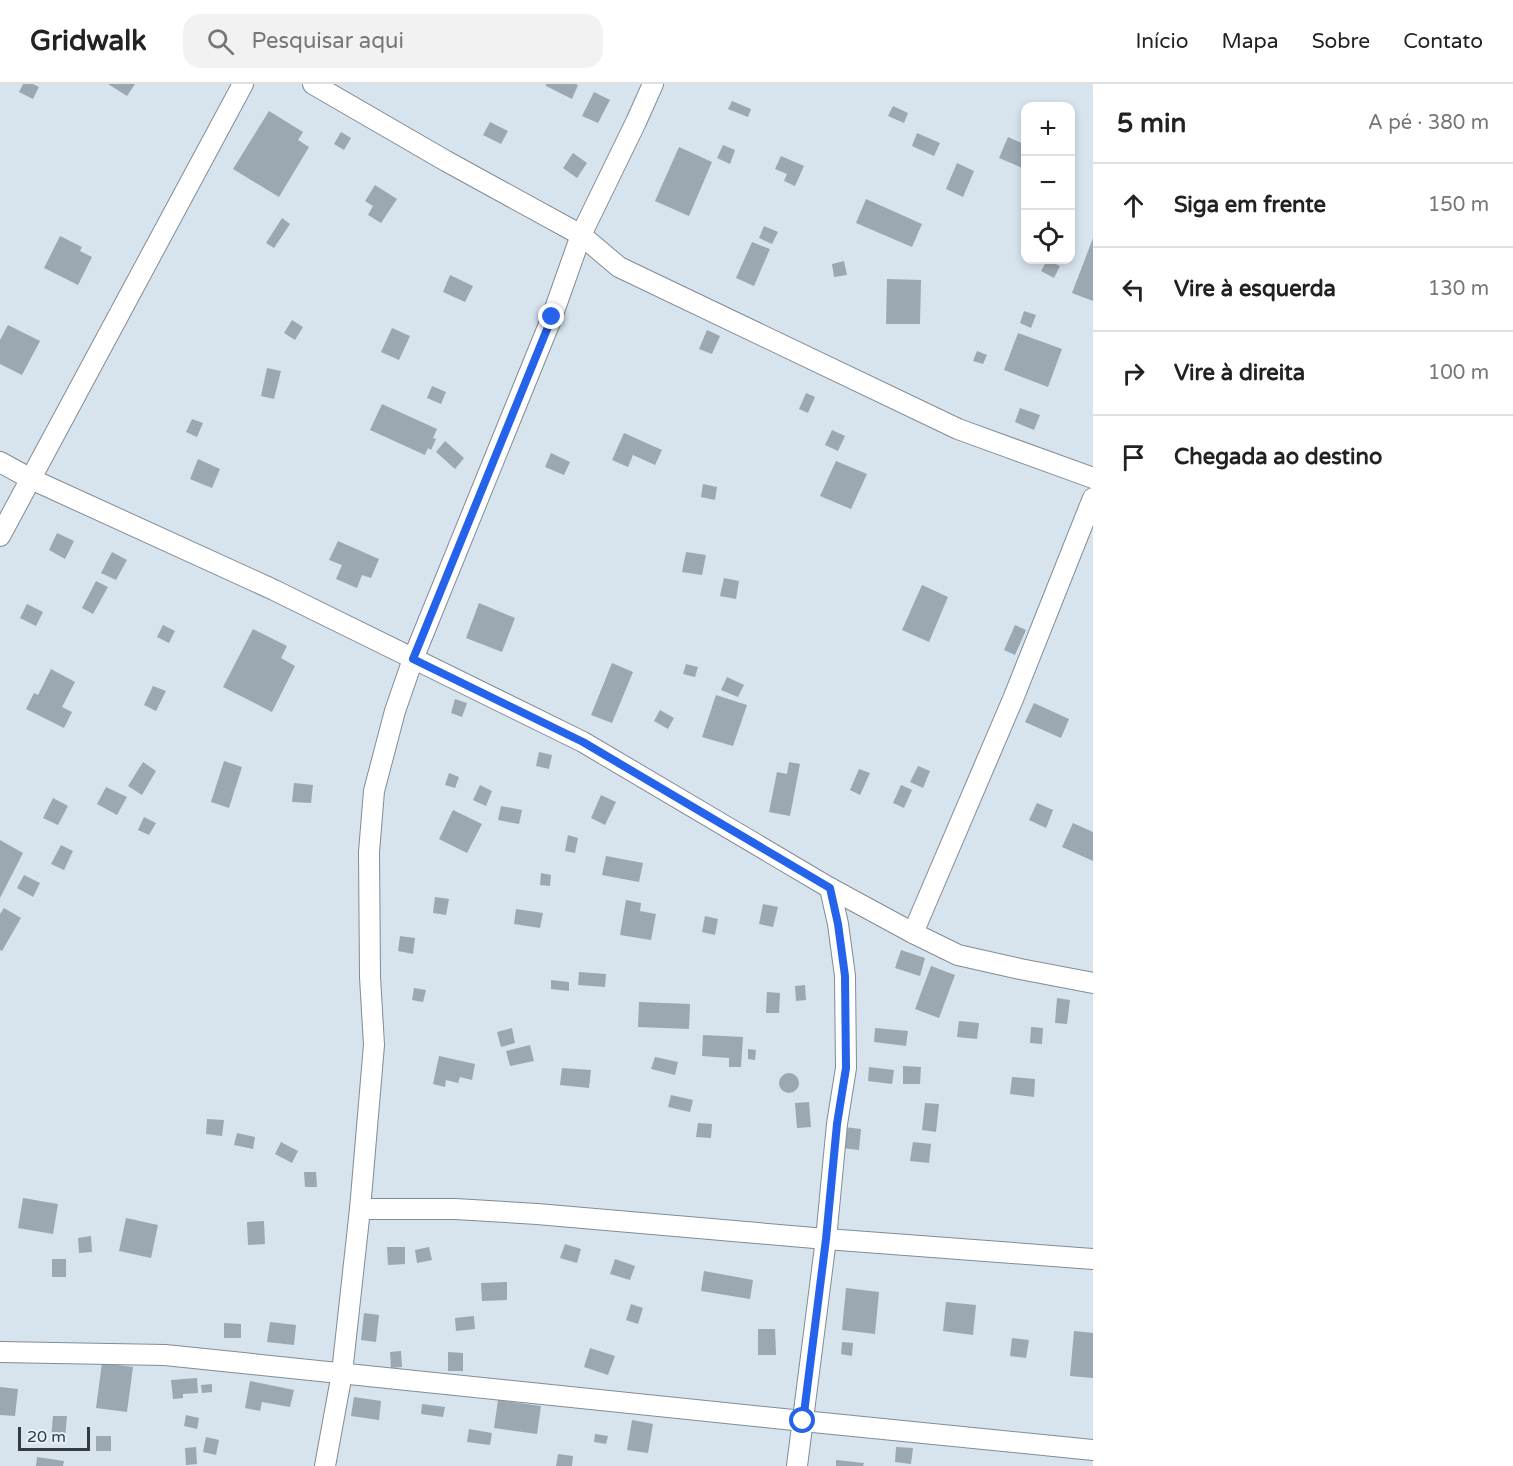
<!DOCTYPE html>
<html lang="pt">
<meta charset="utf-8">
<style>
body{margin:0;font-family:"Varela Round",sans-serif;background:#f2f2f2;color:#222}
.controls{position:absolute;right:18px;top:18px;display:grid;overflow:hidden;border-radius:12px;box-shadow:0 3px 9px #0003}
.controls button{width:54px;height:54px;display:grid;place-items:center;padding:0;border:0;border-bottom:2px solid #e0e0e0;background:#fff;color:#222;font:30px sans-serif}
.scale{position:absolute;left:18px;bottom:15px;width:72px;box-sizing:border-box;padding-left:6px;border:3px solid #353a3e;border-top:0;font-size:16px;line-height:21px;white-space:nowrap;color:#353a3e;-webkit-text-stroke:4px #e4f1fa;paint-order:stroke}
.stop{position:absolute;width:18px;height:18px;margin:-14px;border:4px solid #2563eb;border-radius:50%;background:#fff}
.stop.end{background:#2563eb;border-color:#fff;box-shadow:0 2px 6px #0008}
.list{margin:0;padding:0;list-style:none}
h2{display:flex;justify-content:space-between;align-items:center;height:78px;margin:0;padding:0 24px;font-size:26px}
h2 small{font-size:20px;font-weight:400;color:#767676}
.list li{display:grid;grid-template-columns:39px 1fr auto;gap:18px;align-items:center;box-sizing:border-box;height:84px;padding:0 24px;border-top:2px solid #e0e0e0}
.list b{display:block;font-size:22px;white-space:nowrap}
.list em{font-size:20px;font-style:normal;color:#767676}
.icon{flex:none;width:33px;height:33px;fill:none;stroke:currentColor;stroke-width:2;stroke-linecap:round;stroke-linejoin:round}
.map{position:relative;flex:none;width:1093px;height:1382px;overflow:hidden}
header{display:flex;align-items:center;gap:36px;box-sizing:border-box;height:84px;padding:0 30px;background:#fff;border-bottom:2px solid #e0e0e0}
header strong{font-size:28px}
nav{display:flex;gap:33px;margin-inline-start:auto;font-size:21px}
.search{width:420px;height:54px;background:#f2f2f2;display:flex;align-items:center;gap:15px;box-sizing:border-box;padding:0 21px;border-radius:18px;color:#767676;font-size:22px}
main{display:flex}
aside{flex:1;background:#fff}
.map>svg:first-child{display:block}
.building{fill:#9ca8b1}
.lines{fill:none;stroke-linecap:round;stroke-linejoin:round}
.minor-casing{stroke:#818c95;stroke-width:22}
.minor{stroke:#fff;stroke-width:20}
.route{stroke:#2563eb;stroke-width:8}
</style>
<header>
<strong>Gridwalk</strong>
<div class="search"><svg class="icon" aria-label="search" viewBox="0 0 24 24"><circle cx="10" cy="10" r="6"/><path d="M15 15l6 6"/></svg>Pesquisar aqui</div>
<nav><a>Início</a><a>Mapa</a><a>Sobre</a><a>Contato</a></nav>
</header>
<main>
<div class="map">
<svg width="1093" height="1382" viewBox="0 0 1093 1382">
<rect width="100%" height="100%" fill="#d7e3ed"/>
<g class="building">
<path d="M23 0H33L39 3 33 15 19 8Z"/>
<path d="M108 0H135L127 12Z"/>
<path d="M546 0H575L578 1 572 15 546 2Z"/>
<path d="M594 8 610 16 598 39 582 32Z"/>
<path d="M732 17 751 25 748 33 728 25Z"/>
<path d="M893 22 908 29 904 39 888 32Z"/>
<path d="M269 27 303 48 298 56 309 63 279 113 233 85Z"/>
<path d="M490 38 508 47 501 60 483 51Z"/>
<path d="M341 48 351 54 344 66 334 60Z"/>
<path d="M917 49 940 59 934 72 912 62Z"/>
<path d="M1008 53 1026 61 1025 85 999 74Z"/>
<path d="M723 61 735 66 730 80 717 74Z"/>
<path d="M679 63 712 78 689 132 655 117Z"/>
<path d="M573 69 587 79 577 94 563 84Z"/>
<path d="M781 72 804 82 795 102 784 97 787 90 775 85Z"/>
<path d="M957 79 974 87 963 113 946 105Z"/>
<path d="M375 101 397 115 381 139 368 131 373 122 365 117Z"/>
<path d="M866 115 922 140 912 163 856 139Z"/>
<path d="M282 134 290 140 274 164 266 159Z"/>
<path d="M764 142 778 148 772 160 759 154Z"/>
<path d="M60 152 82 163 80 167 92 173 78 201 44 184Z"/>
<path d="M1093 154V217L1072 209Z"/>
<path d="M752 158 770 165 754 202 736 194Z"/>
<path d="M1047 176 1060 182 1054 194 1041 187Z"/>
<path d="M844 177 847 191 834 193 832 180Z"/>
<path d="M450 191 473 202 465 218 443 208Z"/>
<path d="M887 195 921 196 920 240H886Z"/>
<path d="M1024 227 1036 231 1031 244 1020 239Z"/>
<path d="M292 236 303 243 295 256 284 249Z"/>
<path d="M8 241 40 257 22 291 0 280V256Z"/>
<path d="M392 244 410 252 399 276 381 268Z"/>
<path d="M707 246 720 252 712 270 699 265Z"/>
<path d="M1018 249 1062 265 1048 303 1004 286Z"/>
<path d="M977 267 987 271 983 280 973 277Z"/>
<path d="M267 284 281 287 274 315 261 312Z"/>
<path d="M432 302 446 308 441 320 427 314Z"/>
<path d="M806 309 815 313 808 329 799 325Z"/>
<path d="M382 320 437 345 433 354 436 355 431 366 428 364 425 371 370 346Z"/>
<path d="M1020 324 1040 331 1034 346 1015 338Z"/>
<path d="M192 335 203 339 197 353 186 348Z"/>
<path d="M832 346 845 352 838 367 825 361Z"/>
<path d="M624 349 662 366 655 381 633 371 628 383 612 376Z"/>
<path d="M445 357 464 374 455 385 436 368Z"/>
<path d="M551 369 570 378 564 391 545 383Z"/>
<path d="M198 375 220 385 212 404 190 395Z"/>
<path d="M836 377 867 390 851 425 820 412Z"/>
<path d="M703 400 717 403 715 416 701 413Z"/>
<path d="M57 449 74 457 65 475 49 466Z"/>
<path d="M338 457 379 475 371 494 362 491 357 504 336 495 342 481 329 476Z"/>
<path d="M112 468 127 476 116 496 101 489Z"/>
<path d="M686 468 706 471 702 491 682 488Z"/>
<path d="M724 494 739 497 736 515 720 512Z"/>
<path d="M96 497 108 503 93 530 82 524Z"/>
<path d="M922 501 948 513 929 558 902 546Z"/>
<path d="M479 519 515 534 502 568 466 554Z"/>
<path d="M27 520 43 528 36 542 20 534Z"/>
<path d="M163 541 175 547 169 559 157 553Z"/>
<path d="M1015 541 1026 546 1015 571 1004 566Z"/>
<path d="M253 545 287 562 281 574 295 582 272 628 223 603Z"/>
<path d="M612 579 633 588 612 639 591 631Z"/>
<path d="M686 580 698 583 695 593 683 590Z"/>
<path d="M51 585 75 598 62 623 72 628 64 644 26 625 34 609 38 611Z"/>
<path d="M727 593 744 601 738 613 721 606Z"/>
<path d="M153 602 166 607 156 627 144 621Z"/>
<path d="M716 611 747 621 733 662 702 653Z"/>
<path d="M455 615 467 619 462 633 451 629Z"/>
<path d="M1034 619 1069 635 1061 654 1025 638Z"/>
<path d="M660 626 674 634 668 645 654 637Z"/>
<path d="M539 668 552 671 549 685 536 682Z"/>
<path d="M224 677 242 683 229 724 211 718Z"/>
<path d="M143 678 156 687 142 711 128 702Z"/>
<path d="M789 678 800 680 790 732 769 728 777 688 787 690Z"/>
<path d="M918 682 930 687 923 704 910 698Z"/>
<path d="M859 685 870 689 860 711 850 706Z"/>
<path d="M449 689 459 693 455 704 445 701Z"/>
<path d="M294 699 313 701 311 719 292 718Z"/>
<path d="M480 701 492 707 486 722 473 716Z"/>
<path d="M901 701 912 706 904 724 893 719Z"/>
<path d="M106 703 127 713 117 731 97 720Z"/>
<path d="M601 711 616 718 605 741 591 734Z"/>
<path d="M53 714 68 722 58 741 43 734Z"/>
<path d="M1037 719 1053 726 1046 744 1029 736Z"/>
<path d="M501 722 522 726 519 740 498 736Z"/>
<path d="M453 726 482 740 467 769 439 755Z"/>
<path d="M144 733 156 739 149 751 138 746Z"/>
<path d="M1073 739 1093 748V777L1062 763Z"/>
<path d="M568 751 578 754 575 769 565 767Z"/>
<path d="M0 756 23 769 0 814Z"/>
<path d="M61 761 73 767 64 786 51 780Z"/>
<path d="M606 772 643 779 639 798 602 791Z"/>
<path d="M541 789 551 791 550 802 540 801Z"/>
<path d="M24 791 40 799 33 813 17 804Z"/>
<path d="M435 813 449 815 446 831 433 829Z"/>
<path d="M626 816 641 819 640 827 656 830 651 856 620 851Z"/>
<path d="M763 820 778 823 773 843 759 840Z"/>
<path d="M4 824 21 834 2 867 0 866V830Z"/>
<path d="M516 825 543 829 540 844 514 840Z"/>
<path d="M705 832 718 835 715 851 702 848Z"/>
<path d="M400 852 415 854 413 870 398 867Z"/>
<path d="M901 866 925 874 920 892 895 884Z"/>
<path d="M931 882 955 891 939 934 915 925Z"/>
<path d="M579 888 606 890 605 903 578 901Z"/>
<path d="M551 896 569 898V907L551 905Z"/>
<path d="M805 901 806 916 796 917 795 902Z"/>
<path d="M414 904 426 906 423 918 412 916Z"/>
<path d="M767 908 780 909 779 929H766Z"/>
<path d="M1057 914 1070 916 1067 940 1055 939Z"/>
<path d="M639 918 690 920 689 945 638 943Z"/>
<path d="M959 937 979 939 977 955 957 953Z"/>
<path d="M1031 943 1043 944 1042 960 1030 959Z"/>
<path d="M512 944 515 959 501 963 497 948Z"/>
<path d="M875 944 908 947 906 962 874 958Z"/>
<path d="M703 951 743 953 741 983H729V974L702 972Z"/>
<path d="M530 961 534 977 510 982 506 967Z"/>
<path d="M748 965 756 966 755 976 748 975Z"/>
<path d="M439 972 475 980 472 996 460 993 458 999 446 996 445 1003 433 1000Z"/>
<path d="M655 973 678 978 675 991 651 985Z"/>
<path d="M903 982 921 983 920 1000H903Z"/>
<path d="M869 983 894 986 892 1000 868 997Z"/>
<path d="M562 984 591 986 589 1004 560 1001Z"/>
<circle cx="789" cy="999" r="10"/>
<path d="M1012 993 1035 995 1034 1013 1010 1010Z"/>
<path d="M671 1011 693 1016 690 1028 668 1023Z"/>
<path d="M809 1018 811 1043 797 1044 795 1019Z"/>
<path d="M925 1019 939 1020 936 1048 922 1046Z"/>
<path d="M207 1035 224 1036 222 1052 206 1050Z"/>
<path d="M698 1039 712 1040 711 1054 696 1053Z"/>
<path d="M844 1043 861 1045 859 1066 842 1064Z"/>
<path d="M237 1049 255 1053 253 1065 234 1061Z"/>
<path d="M281 1058 298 1067 292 1079 275 1070Z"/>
<path d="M913 1058 931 1060 929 1079 910 1077Z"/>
<path d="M304 1088H316L317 1103H305Z"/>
<path d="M23 1114 58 1120 53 1150 18 1144Z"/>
<path d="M126 1134 158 1141 151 1174 119 1167Z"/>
<path d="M264 1137 265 1160 248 1161 247 1138Z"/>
<path d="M91 1152 92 1168 79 1169 78 1154Z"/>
<path d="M565 1160 581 1165 577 1179 560 1174Z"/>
<path d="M387 1163H405V1180L388 1181Z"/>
<path d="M429 1163 432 1176 417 1179 415 1166Z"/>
<rect x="52" y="1175" width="14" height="18"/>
<path d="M615 1175 635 1182 630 1196 610 1190Z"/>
<path d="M704 1187 753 1196 750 1215 701 1207Z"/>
<path d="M507 1198V1216L482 1217 481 1199Z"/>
<path d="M846 1204 879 1208 875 1250 842 1246Z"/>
<path d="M946 1218 976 1221 973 1251 943 1247Z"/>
<path d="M631 1220 643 1224 638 1240 626 1236Z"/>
<path d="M364 1229 379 1231 376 1258 361 1256Z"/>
<path d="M474 1232 475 1245 456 1247 455 1234Z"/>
<path d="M270 1238 296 1241 294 1261 267 1258Z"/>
<path d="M224 1239 241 1240V1254H224Z"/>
<path d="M758 1245H775L776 1271H758Z"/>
<path d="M1074 1247 1093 1249V1294L1070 1292Z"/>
<path d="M1012 1254 1029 1256 1026 1274 1010 1272Z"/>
<path d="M842 1258 853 1259 852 1272 841 1270Z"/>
<path d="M590 1264 615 1272 608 1291 584 1283Z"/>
<path d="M401 1267 402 1283 391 1284 390 1268Z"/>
<path d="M448 1268 463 1269V1287H448Z"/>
<path d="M102 1279 133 1283 127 1328 96 1324Z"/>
<path d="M197 1294 198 1309 183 1310V1314L173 1315 171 1296Z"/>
<path d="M250 1297 294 1306 290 1323 262 1318 260 1327 245 1324Z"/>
<path d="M212 1300V1308L202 1309 201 1301Z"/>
<path d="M0 1303 18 1305 15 1332 0 1331Z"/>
<path d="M354 1313 381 1317 379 1336 351 1332Z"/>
<path d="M498 1316 541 1322 537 1350 494 1344Z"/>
<path d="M422 1320 445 1323 443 1333 421 1330Z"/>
<path d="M186 1331 199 1334 197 1345 184 1342Z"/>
<path d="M53 1332H67L65 1355 51 1354Z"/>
<path d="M632 1336 653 1340 648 1369 627 1366Z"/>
<path d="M469 1345 492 1349 490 1361 467 1358Z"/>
<path d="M595 1350 608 1352 606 1360 594 1358Z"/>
<rect x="96" y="1352" width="15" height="15"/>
<path d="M206 1353 219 1356 216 1371 203 1368Z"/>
<path d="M196 1363 197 1380 186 1381 185 1364Z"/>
<path d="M896 1363 913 1364 911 1380 895 1378Z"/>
<path d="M558 1370 573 1372 572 1382H556Z"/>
<path d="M37 1373 64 1377 63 1382H36Z"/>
<path d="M836 1376 864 1379 863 1382H836Z"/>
</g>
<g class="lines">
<g class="minor-casing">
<g id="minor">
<path d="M313 0 446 77 581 151 619 183 958 345 1093 394"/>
<path d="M0 378 31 395 274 506 583 658 830 804 913 849 958 871 1020 885 1093 899"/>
<path d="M0 452 243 0"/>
<path d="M913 849 1013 615 1093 414"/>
<path d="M360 1125H455L537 1130 826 1155 1093 1175"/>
<path d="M0 1268 165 1271 803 1337 1093 1366"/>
<path d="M325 1382 342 1289 360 1125 374 961 370 893 369 768 374 707 395 627 413 575 552 233 581 151 636 38 653 0"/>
<path d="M797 1382 826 1155 837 1040 846 984 845 892 838 840 830 804"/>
</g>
</g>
<use href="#minor" class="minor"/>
</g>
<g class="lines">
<path class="route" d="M552 233 413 575 583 658 830 804 838 840 845 892 846 984 837 1040 826 1155 803 1337"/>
</g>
</svg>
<div class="controls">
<button>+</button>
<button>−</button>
<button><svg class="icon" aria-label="locate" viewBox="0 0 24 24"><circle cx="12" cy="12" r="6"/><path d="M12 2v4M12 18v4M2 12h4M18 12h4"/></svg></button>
</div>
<div class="scale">20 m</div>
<div class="stop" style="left:803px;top:1337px"></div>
<div class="stop end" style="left:552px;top:233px"></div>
</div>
<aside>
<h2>5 min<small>A pé · 380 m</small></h2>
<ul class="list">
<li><svg class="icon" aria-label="ahead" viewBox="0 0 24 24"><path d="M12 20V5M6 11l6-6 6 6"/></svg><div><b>Siga em frente</b></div><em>150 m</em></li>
<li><svg class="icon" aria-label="left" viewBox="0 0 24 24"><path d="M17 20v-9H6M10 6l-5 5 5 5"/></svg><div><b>Vire à esquerda</b></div><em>130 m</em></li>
<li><svg class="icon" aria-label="right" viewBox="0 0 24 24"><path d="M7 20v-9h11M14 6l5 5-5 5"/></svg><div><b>Vire à direita</b></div><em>100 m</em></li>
<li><svg class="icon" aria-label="arrive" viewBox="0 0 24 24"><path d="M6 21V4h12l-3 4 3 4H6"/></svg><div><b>Chegada ao destino</b></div></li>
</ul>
</aside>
</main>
